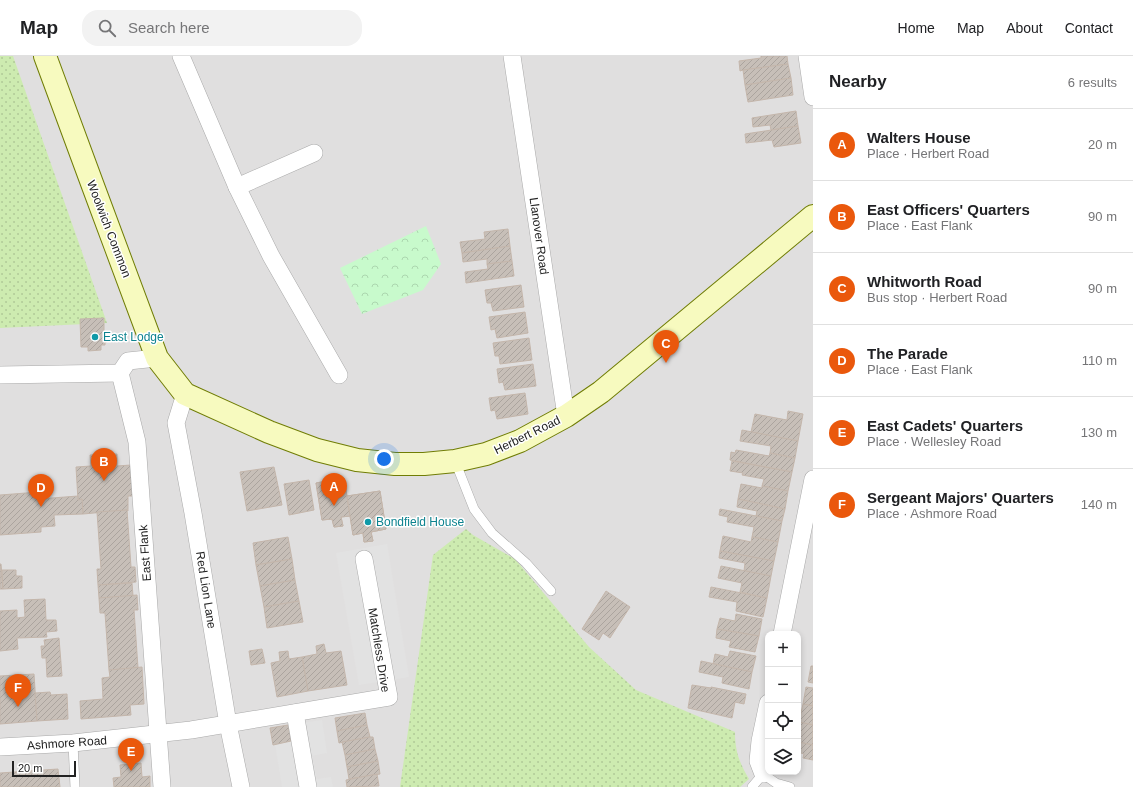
<!DOCTYPE html>
<meta charset="utf-8">
<style>
body{margin:0;font-family:Arial,sans-serif;background:#f2f2f2;color:#202124}
.controls{position:absolute;right:12px;bottom:12px;display:grid;overflow:hidden;border-radius:8px;box-shadow:0 2px 6px #0003}
.controls button{width:36px;height:36px;display:grid;place-items:center;padding:0;border:0;border-bottom:1px solid #e0e0e0;background:#fff;color:#202124;font:20px sans-serif}
.scale{position:absolute;left:12px;bottom:10px;width:64px;box-sizing:border-box;padding-left:4px;border:2px solid #222;border-top:0;font-size:11px;line-height:14px;white-space:nowrap;color:#222;-webkit-text-stroke:3px #fff;paint-order:stroke}
.you{position:absolute;left:384px;top:403px;width:14px;height:14px;margin:-10px;border:3px solid #fff;border-radius:50%;background:#1a73e8;box-shadow:0 0 0 6px #1a73e833}
.badge{display:grid;place-items:center;width:26px;height:26px;border-radius:50%;background:#ea580c;color:#fff;font-size:13px;font-weight:700}
.pin{position:absolute;translate:-50% -33px;filter:drop-shadow(0 1px 2px #0008)}
.pin::after{content:'';position:absolute;top:21px;width:14px;height:12px;background:inherit;clip-path:polygon(0 0,100% 0,50% 100%)}
.list{margin:0;padding:0;list-style:none}
h2{display:flex;justify-content:space-between;align-items:center;height:52px;margin:0;padding:0 16px;font-size:17px}
h2 small{font-size:13px;font-weight:400;color:#757577}
.list li{display:grid;grid-template-columns:26px 1fr auto;gap:12px;align-items:center;box-sizing:border-box;height:72px;padding:0 16px;border-top:1px solid #e0e0e0}
.list b{display:block;font-size:15px;white-space:nowrap}
.list p{margin:0;font-size:13px;white-space:nowrap;color:#757577}
.list em{font-size:13px;font-style:normal;color:#757577}
.icon{flex:none;width:22px;height:22px;fill:none;stroke:currentColor;stroke-width:2;stroke-linecap:round;stroke-linejoin:round}
.map{position:relative;flex:none;width:813px;height:731px;overflow:hidden}
header{display:flex;align-items:center;gap:24px;box-sizing:border-box;height:56px;padding:0 20px;background:#fff;border-bottom:1px solid #e0e0e0}
header strong{font-size:19px}
nav{display:flex;gap:22px;margin-inline-start:auto;font-size:14px}
.search{width:280px;height:36px;background:#f2f2f2;display:flex;align-items:center;gap:10px;box-sizing:border-box;padding:0 14px;border-radius:16px;color:#757577;font-size:15px}
main{display:flex}
aside{flex:1;background:#fff}
.map>svg:first-child{display:block}
.residential{fill:#e0dfdf;fill-rule:evenodd}
.grass{fill:url(#grass-dots)}
.park{fill:url(#park-crowns)}
.parking{fill:#e2e2e2}
.building{fill:url(#building-hatch);stroke:#c4b6ab}
.lines{fill:none;stroke-linecap:round;stroke-linejoin:round}
.lane-casing{stroke:#a9a9a9;stroke-width:10}
.street-casing{stroke:#a9a9a9;stroke-width:18}
.secondary-casing{stroke:#707d05;stroke-width:24}
.lane{stroke:#fff;stroke-width:9}
.street{stroke:#fff;stroke-width:17}
.secondary{stroke:#f7fabf;stroke-width:22}
.culture-dot{fill:#0f9aa8;stroke:#fff;stroke-width:1.5}
.labels{text-anchor:middle;dominant-baseline:central;stroke-width:3;stroke-linejoin:round;paint-order:stroke}
.street-label{font-size:12px;fill:#222;stroke:#fff}
.culture-label{font-size:12px;fill:#0d838f;stroke:#fff;text-anchor:start}
</style>
<header>
<strong>Map</strong>
<div class="search"><svg class="icon" aria-label="search" viewBox="0 0 24 24"><circle cx="10" cy="10" r="6"/><path d="M15 15l6 6"/></svg>Search here</div>
<nav><a>Home</a><a>Map</a><a>About</a><a>Contact</a></nav>
</header>
<main>
<div class="map">
<svg width="813" height="731" viewBox="0 0 813 731">
<defs>
<pattern id="grass-dots" width="8" height="8" patternUnits="userSpaceOnUse"><rect width="8" height="8" fill="#cdebb0"/><path d="M2 2h.1M6 6h.1" fill="none" stroke="#b0c997" stroke-width="1.8" stroke-linecap="round"/></pattern>
<pattern id="park-crowns" width="20" height="18" patternUnits="userSpaceOnUse"><rect width="20" height="18" fill="#c8facc"/><path d="M2 6a3 3 0 1 1 6 0M12 15a3 3 0 1 1 6 0" fill="none" stroke="#acd6af"/></pattern>
<pattern id="building-hatch" width="6" height="6" patternUnits="userSpaceOnUse"><rect width="6" height="6" fill="#c7bfb8"/><path d="M-1 1l2-2M0 6l6-6M5 7l2-2" fill="none" stroke="#aba49e"/></pattern>
</defs>
<rect width="100%" height="100%" fill="#f2efe9"/>
<path class="residential" d="M0 0H813V731H0ZM768 578H798V716H768Z"/>
<g class="grass">
<path d="M0 0H13L107 267 0 272Z"/>
<path d="M466 473 473 479 515 503 589 591 636 634 735 676C735 695 739 706 749 723L740 731H400L433 499Z"/>
</g>
<path class="park" d="M426 170 441 208 423 234 362 258 340 212Z"/>
<g class="parking">
<path d="M387 488 409 621 359 629 336 497Z"/>
<path d="M322 664 327 697 312 700 317 723 331 721 333 731H282L275 688 291 685 288 669Z"/>
</g>
<g class="building">
<path d="M761 0H787L788 8 743 14 740 15 739 5 761 2Z"/>
<path d="M788 8 791 22 745 29 743 14Z"/>
<path d="M791 22 793 39 748 46 745 29Z"/>
<path d="M796 55 798 70 771 74 770 69 753 71 752 62Z"/>
<path d="M798 70 801 87 774 91 772 84 746 87 745 78Z"/>
<path d="M508 173 510 190 462 197 460 186 485 183 484 176Z"/>
<path d="M510 190 512 205 487 208V203L463 206 462 197Z"/>
<path d="M512 205 514 220 466 227 465 216 488 213 487 208Z"/>
<path d="M521 229 524 251 493 255 491 247H487L485 234Z"/>
<path d="M525 256 528 277 497 282 495 273 491 274 489 261Z"/>
<path d="M104 262V276L108 277 109 284 105 287V289H101V294L88 295V291H81L80 263Z"/>
<path d="M529 282 532 304 500 308 499 300H495L493 287Z"/>
<path d="M533 308 536 330 505 334 503 326 499 327 497 313Z"/>
<path d="M525 337 528 358 497 363 495 354 491 355 489 342Z"/>
<path d="M788 355 803 358 798 385 751 376 755 358 787 364Z"/>
<path d="M742 374 798 385 795 402 770 397 771 390 740 385Z"/>
<path d="M736 394 769 400 770 397 795 402 792 416 730 404 731 396 735 397Z"/>
<path d="M117 398V410L131 409 133 440H128V455L127 454 83 458 82 443 78 444 76 411 91 410 90 399Z"/>
<path d="M732 405 792 416 788 435 762 430 764 423 742 419 743 417 730 415Z"/>
<path d="M274 411 282 449 247 455 240 416Z"/>
<path d="M344 422 347 440 380 435 386 473 371 476 373 485 364 486 363 477 353 479 350 460 341 461 343 470 334 471 332 463 322 464 316 427Z"/>
<path d="M344 422 350 460 341 461 343 470 334 471 332 463 322 464 316 427Z"/>
<path d="M309 424 314 454 289 459 284 428Z"/>
<path d="M741 428 762 432V430L788 435 785 453 738 443Z"/>
<path d="M380 435 386 473 371 476 373 485 364 486 363 477 353 479 347 440Z"/>
<path d="M39 436V443L78 440V444L82 443 83 458 54 459 55 470 41 471V476L0 479V439Z"/>
<path d="M738 443 785 453 782 465 756 460 757 455 737 451Z"/>
<path d="M720 453 782 465 778 486 752 481 754 471 727 466 728 461 719 459Z"/>
<path d="M127 454 131 511H135L136 526 98 529 97 513H101L97 456Z"/>
<path d="M723 480 751 486 752 481 778 486 774 505 720 495Z"/>
<path d="M288 481 292 503 256 509 253 487Z"/>
<path d="M720 495 774 505 771 520 744 515 745 507 719 502Z"/>
<path d="M292 503 295 524 260 530 256 509Z"/>
<path d="M0 508H1L3 533H0Z"/>
<path d="M721 510 771 520 767 542 740 536 742 527 718 522Z"/>
<path d="M2 514H16V520H22V532L3 533Z"/>
<path d="M295 524 299 545 264 551 260 530Z"/>
<path d="M132 527 133 540 99 542 98 529Z"/>
<path d="M711 531 767 542 763 561 736 555 737 546 709 541Z"/>
<path d="M606 535 630 551 610 582 603 577 599 584 582 573Z"/>
<path d="M137 539 138 554H134L138 612 109 614 105 557H100L99 542Z"/>
<path d="M45 543 46 564H56L57 575 46 576 47 581 17 582 18 593 0 595V555L17 554V562L25 561 24 544Z"/>
<path d="M299 545 303 566 267 572 264 551Z"/>
<path d="M736 558 762 563 759 580 717 573 720 562 735 565Z"/>
<path d="M717 573 759 580 755 596 729 591 731 585 716 582Z"/>
<path d="M59 582 62 620 47 621 46 602H42L41 590H45L44 584Z"/>
<path d="M324 588 326 597 341 595 347 629 308 635 302 601 317 598 316 590Z"/>
<path d="M262 593 265 607 251 609 249 595Z"/>
<path d="M288 595 289 603 302 601 308 635 277 641 271 607 280 605 279 596Z"/>
<path d="M730 595 756 600 752 616 713 608 715 598 728 601Z"/>
<path d="M701 605 752 616 749 633 722 627 723 621 699 616Z"/>
<path d="M811 610H813V627L808 626Z"/>
<path d="M142 611 144 648 130 649 131 659 81 663 80 645 103 643 102 622 110 621 109 614Z"/>
<path d="M34 618 37 665 0 668V620Z"/>
<path d="M692 629 711 632V631L746 638 744 648 735 646 732 662 688 652Z"/>
<path d="M806 631 813 632V650L803 648Z"/>
<path d="M50 636 51 639 67 638 68 663 37 665 35 637Z"/>
<path d="M803 648 813 650V669L799 666Z"/>
<path d="M365 657 367 669 337 675 335 662Z"/>
<path d="M799 666 813 669V689L798 686Z"/>
<path d="M288 669 291 685 273 689 270 672Z"/>
<path d="M367 669 370 681 339 687 337 675Z"/>
<path d="M370 681H373L375 693 345 699 342 686Z"/>
<path d="M798 686 813 689V704L803 702 804 698 798 696Z"/>
<path d="M375 693 378 705 347 711 345 699Z"/>
<path d="M378 705 380 718 349 723 347 711Z"/>
<path d="M141 707 142 721 150 720V731H114L113 722 121 721 120 709Z"/>
<path d="M58 713 60 731H0V717Z"/>
<path d="M377 718 379 730 347 731 346 724Z"/>
</g>
<g class="lines">
<g class="lane-casing">
<g id="lane">
<path d="M455 405 474 453 492 477 526 507 551 535"/>
<path d="M73 687 75 731"/>
<path d="M752 731 763 718 776 727 790 731"/>
</g>
</g>
<g class="street-casing">
<g id="street">
<path d="M181 0 237 131"/>
<path d="M512 0 566 360"/>
<path d="M807 0 813 41"/>
<path d="M314 97 237 131 271 200 339 319"/>
<path d="M120 317 137 386 162 731"/>
<path d="M0 319 120 317 128 305 157 302"/>
<path d="M185 338 176 367 193 457 228 668 241 731"/>
<path d="M782 578 813 423"/>
<path d="M295 657 308 731"/>
<path d="M0 691 73 687 191 674 389 641 364 503"/>
<path d="M763 718 758 705 760 685 768 647"/>
</g>
</g>
<g class="secondary-casing">
<path id="secondary" d="M45 0 93 130 157 302 185 338 269 376 317 394 357 404 395 408H424L455 405 486 398 520 385 566 360 601 336 813 160"/>
</g>
<use href="#lane" class="lane"/>
<use href="#street" class="street"/>
<use href="#secondary" class="secondary"/>
</g>
<g class="culture-dot">
<circle cx="95" cy="281" r="4"/>
<circle cx="368" cy="466" r="4"/>
</g>
<g class="labels">
<g class="street-label">
<text transform="translate(109 173) rotate(69)">Woolwich Common</text>
<text transform="translate(539 180) rotate(82)">Llanover Road</text>
<text transform="translate(527 379) rotate(-26)">Herbert Road</text>
<text transform="translate(145 497) rotate(-94)">East Flank</text>
<text transform="translate(206 534) rotate(81)">Red Lion Lane</text>
<text transform="translate(379 594) rotate(81)">Matchless Drive</text>
<text transform="translate(67 687) rotate(-4)">Ashmore Road</text>
</g>
<g class="culture-label">
<text x="103" y="281">East Lodge</text>
<text x="376" y="466">Bondfield House</text>
</g>
</g>
</svg>
<div class="controls">
<button>+</button>
<button>−</button>
<button><svg class="icon" aria-label="locate" viewBox="0 0 24 24"><circle cx="12" cy="12" r="6"/><path d="M12 2v4M12 18v4M2 12h4M18 12h4"/></svg></button>
<button><svg class="icon" aria-label="layers" viewBox="0 0 24 24"><path d="M12 4l9 5-9 5-9-5zM3 14l9 5 9-5"/></svg></button>
</div>
<div class="scale">20 m</div>
<div class="you"></div>
<div class="pin badge" style="left:334px;top:450px">A</div>
<div class="pin badge" style="left:104px;top:425px">B</div>
<div class="pin badge" style="left:666px;top:307px">C</div>
<div class="pin badge" style="left:41px;top:451px">D</div>
<div class="pin badge" style="left:131px;top:715px">E</div>
<div class="pin badge" style="left:18px;top:651px">F</div>
</div>
<aside>
<h2>Nearby<small>6 results</small></h2>
<ul class="list">
<li><span class="badge">A</span><div><b>Walters House</b><p>Place · Herbert Road</p></div><em>20 m</em></li>
<li><span class="badge">B</span><div><b>East Officers' Quarters</b><p>Place · East Flank</p></div><em>90 m</em></li>
<li><span class="badge">C</span><div><b>Whitworth Road</b><p>Bus stop · Herbert Road</p></div><em>90 m</em></li>
<li><span class="badge">D</span><div><b>The Parade</b><p>Place · East Flank</p></div><em>110 m</em></li>
<li><span class="badge">E</span><div><b>East Cadets' Quarters</b><p>Place · Wellesley Road</p></div><em>130 m</em></li>
<li><span class="badge">F</span><div><b>Sergeant Majors' Quarters</b><p>Place · Ashmore Road</p></div><em>140 m</em></li>
</ul>
</aside>
</main>
